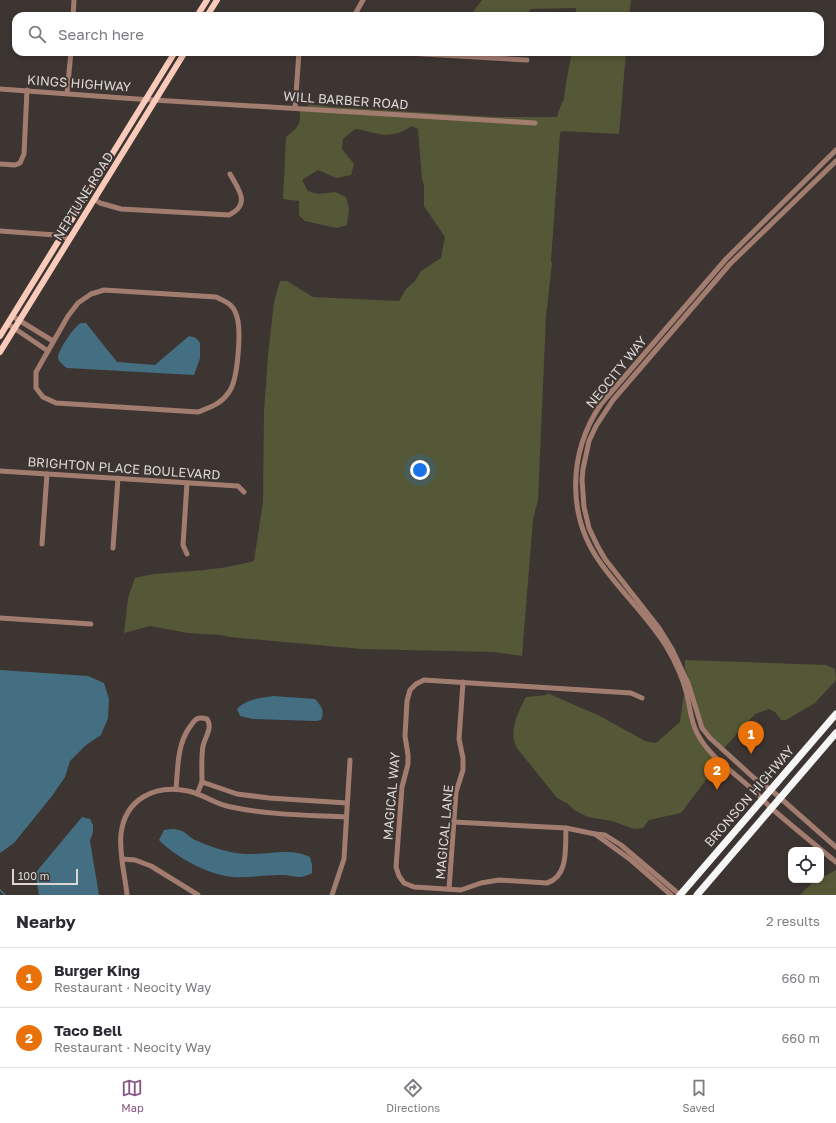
<!DOCTYPE html>
<meta charset="utf-8">
<style>
body{margin:0;font-family:"Golos Text",sans-serif;background:#f2f2f3;color:#2b2b33}
.controls{position:absolute;right:12px;bottom:12px;display:grid;overflow:hidden;border-radius:8px;box-shadow:0 2px 6px #0003}
.controls button{width:36px;height:36px;display:grid;place-items:center;padding:0;border:0;border-bottom:1px solid #e1e1e2;background:#fff;color:#2b2b33;font:20px sans-serif}
.scale{position:absolute;left:12px;bottom:10px;width:66px;box-sizing:border-box;padding-left:4px;border:2px solid #dbd6d4;border-top:0;font-size:11px;line-height:14px;white-space:nowrap;color:#dbd6d4;-webkit-text-stroke:3px #3d3532;paint-order:stroke}
.you{position:absolute;left:420px;top:470px;width:14px;height:14px;margin:-10px;border:3px solid #fff;border-radius:50%;background:#1a73e8;box-shadow:0 0 0 6px #1a73e833}
.badge{display:grid;place-items:center;width:26px;height:26px;border-radius:50%;background:#875585;color:#fff;font-size:13px;font-weight:700}
.pin{position:absolute;translate:-50% -33px;filter:drop-shadow(0 1px 2px #0008)}
.pin::after{content:'';position:absolute;top:21px;width:14px;height:12px;background:inherit;clip-path:polygon(0 0,100% 0,50% 100%)}
.list{margin:0;padding:0;list-style:none}
h2{display:flex;justify-content:space-between;align-items:center;height:52px;margin:0;padding:0 16px;font-size:17px}
h2 small{font-size:13px;font-weight:400;color:#7c7c81}
.list li{display:grid;grid-template-columns:26px 1fr auto;gap:12px;align-items:center;box-sizing:border-box;height:60px;padding:0 16px;border-top:1px solid #e1e1e2}
.list b{display:block;font-size:15px;white-space:nowrap}
.list p{margin:0;font-size:13px;white-space:nowrap;color:#7c7c81}
.list em{font-size:13px;font-style:normal;color:#7c7c81}
.icon{flex:none;width:22px;height:22px;fill:none;stroke:currentColor;stroke-width:2;stroke-linecap:round;stroke-linejoin:round}
.map{position:relative;flex:none;width:836px;height:895px;overflow:hidden}
.search{position:absolute;background:#fff;box-shadow:0 2px 6px #0003;left:12px;right:12px;top:12px;height:44px;display:flex;align-items:center;gap:10px;box-sizing:border-box;padding:0 14px;border-radius:12px;color:#7c7c81;font-size:15px}
.sheet{height:172px;background:#fff}
nav{display:flex;justify-content:space-around;align-items:center;box-sizing:border-box;height:56px;border-top:1px solid #e1e1e2;background:#fff;font-size:11px;color:#7c7c81}
nav a{display:grid;justify-items:center;gap:2px}
nav .on{color:#875585}
.map>svg:first-child{display:block}
.green{fill:#545836}
.water{fill:#446f82}
.lines{fill:none;stroke-linecap:round;stroke-linejoin:round}
.stream{stroke:#446f82;stroke-width:1.5}
.minor{stroke:#a37c70;stroke-width:5}
.major{stroke:#facaba;stroke-width:6}
.highway{stroke:#f6f6f6;stroke-width:7}
.labels{text-anchor:middle;dominant-baseline:central;stroke-width:4;stroke-linejoin:round;paint-order:stroke}
.street-label{font-size:13px;fill:#dbd6d4;stroke:#3d3532}
</style>
<div class="map">
<svg width="836" height="895" viewBox="0 0 836 895">
<rect width="100%" height="100%" fill="#3d3532"/>
<g class="green">
<path d="M482 0H631L629 16H576V8L531 9 526 16H470Z"/>
<path d="M572 52H626L619 134 562 131 560 133 551 261 552 263 546 316 538 500 533 519 522 656 494 652 362 649 229 637 221 635 188 633 150 626 124 633 128 598 135 578C161 571 186 573 212 569 226 568 240 564 254 561L263 502 264 412 268 355 274 302 280 281H287L313 297 399 301 406 289 415 281 421 271 441 258 445 237 424 206V185L422 179 418 129 412 126C399 134 389 137 374 133 367 132 362 129 355 129L343 139 342 149 354 164 351 175 336 178 318 170 302 180 308 191 318 194 335 192 346 197 349 209 347 225 337 228 305 221 299 215V201L283 199 286 137C297 128 301 126 300 111L310 104 332 107 495 117H557L561 105 564 99 566 83Z"/>
<path d="M685 660 826 665 835 669 836 680 815 703 786 720H781L775 712 769 709 755 714 724 748 712 737 704 727 685 668Z"/>
<path d="M547 693 600 716 645 741 656 743 680 722 684 693C691 724 690 735 714 758L712 772 681 813 649 820 643 828 634 829 612 821 588 817 574 810 568 804 557 798 517 748C508 732 518 712 526 697L547 695Z"/>
<path d="M836 870V895H800C806 889 812 881 821 880V878Z"/>
</g>
<g class="water">
<path d="M81 323H86L117 362 155 365 189 336 196 338 200 343V358L194 375 67 368C64 366 59 362 58 358 57 352 75 325 81 323Z"/>
<path d="M0 670 88 676 104 683 109 699 108 718 101 735 86 745 70 761 65 777 52 796 14 843 0 853Z"/>
<path d="M273 696 315 699C321 706 325 710 321 720L316 721 253 719 240 716 237 709C246 699 261 698 273 696Z"/>
<path d="M82 817 90 819 93 825V832L90 841 99 895H39L36 877 37 871Z"/>
<path d="M173 829C176 829 179 830 182 831 187 833 190 838 195 840 211 847 228 853 246 854 267 855 291 847 310 857L312 865V873C298 881 294 874 279 875 264 875 248 878 233 877 208 875 176 857 159 840L164 830Z"/>
</g>
<g class="lines">
<path class="stream" d="M0 890 5 895"/>
<g class="minor">
<path d="M73 16 74 0"/>
<path d="M354 16 363 0"/>
<path d="M389 52 527 60"/>
<path d="M0 89 137 99 535 123"/>
<path d="M67 93 71 52"/>
<path d="M295 108 299 52"/>
<path d="M836 150 726 259 601 404C568 453 566 517 602 565 622 593 648 617 666 646 675 661 683 678 687 695 690 708 691 722 697 733 709 757 735 773 754 791 760 796 765 802 771 808 792 826 814 844 836 862"/>
<path d="M836 161 730 264 613 400 596 426 589 441 583 469 582 480 584 507 589 528 597 545 605 559 659 628 672 649 688 683 702 728 710 738 754 778 770 789 836 847"/>
<path d="M0 164 15 165 20 163 24 154 27 90"/>
<path d="M94 199 100 203 121 209 229 215C251 204 239 190 230 174"/>
<path d="M0 231 56 235 69 239"/>
<path d="M104 290 216 297C225 301 233 304 236 314 242 328 238 380 229 392 221 404 211 407 198 412L56 403 43 397 36 388V372L68 316 78 303 91 294Z"/>
<path d="M12 316 53 341"/>
<path d="M8 324 48 351"/>
<path d="M0 471 238 486 244 492"/>
<path d="M42 544 47 474"/>
<path d="M113 548 118 478"/>
<path d="M187 554 183 545 187 483"/>
<path d="M0 618 91 624"/>
<path d="M176 789C178 768 177 746 189 728 195 720 196 716 207 719 213 728 205 737 203 746 201 758 202 771 202 782"/>
<path d="M197 794 202 782 237 794 269 798 347 803"/>
<path d="M454 822 566 828 595 834 605 835 621 845 680 895"/>
<path d="M566 828C565 848 569 876 547 883L499 880 481 883 461 890 414 887 404 883 399 876 396 867 402 787 408 764V755L405 736 407 701 410 690 416 684 424 680 631 693 642 698"/>
<path d="M595 834 631 860 671 895"/>
<path d="M122 859 135 860 151 866 198 895"/>
<path d="M449 889 456 792 463 770V758L459 739 463 682"/>
<path d="M127 895C125 875 119 854 121 834 125 799 155 784 188 791 203 794 216 805 231 807 268 815 308 815 346 817"/>
<path d="M332 895 344 859 350 760"/>
</g>
<g class="major">
<path d="M197 16 207 0"/>
<path d="M207 16 217 0"/>
<path d="M0 336 175 52"/>
<path d="M0 352 185 52"/>
</g>
<g class="highway">
<path d="M680 895 836 714"/>
<path d="M697 895 836 733"/>
</g>
</g>
<g class="labels">
<g class="street-label">
<text transform="translate(79 83) rotate(4)">KINGS HIGHWAY</text>
<text transform="translate(346 100) rotate(4)">WILL BARBER ROAD</text>
<text transform="translate(83 196) rotate(-58)">NEPTUNE ROAD</text>
<text transform="translate(616 372) rotate(-51)">NEOCITY WAY</text>
<text transform="translate(124 468) rotate(4)">BRIGHTON PLACE BOULEVARD</text>
<text transform="translate(391 796) rotate(-85)">MAGICAL WAY</text>
<text transform="translate(749 796) rotate(-49)">BRONSON HIGHWAY</text>
<text transform="translate(444 832) rotate(-85)">MAGICAL LANE</text>
</g>
</g>
</svg>
<div class="controls">
<button><svg class="icon" aria-label="locate" viewBox="0 0 24 24"><circle cx="12" cy="12" r="6"/><path d="M12 2v4M12 18v4M2 12h4M18 12h4"/></svg></button>
</div>
<div class="scale">100 m</div>
<div class="you"></div>
<div class="pin badge" style="left:751px;top:754px;background:#e8710a">1</div>
<div class="pin badge" style="left:717px;top:790px;background:#e8710a">2</div>
<div class="search"><svg class="icon" aria-label="search" viewBox="0 0 24 24"><circle cx="10" cy="10" r="6"/><path d="M15 15l6 6"/></svg>Search here</div>
</div>
<section class="sheet">
<h2>Nearby<small>2 results</small></h2>
<ul class="list">
<li><span class="badge" style="background:#e8710a">1</span><div><b>Burger King</b><p>Restaurant · Neocity Way</p></div><em>660 m</em></li>
<li><span class="badge" style="background:#e8710a">2</span><div><b>Taco Bell</b><p>Restaurant · Neocity Way</p></div><em>660 m</em></li>
</ul>
</section>
<nav>
<a class="on"><svg class="icon" aria-label="map" viewBox="0 0 24 24"><path d="M3 6l6-2 6 2 6-2v14l-6 2-6-2-6 2zM9 4v14M15 6v14"/></svg>Map</a>
<a><svg class="icon" aria-label="directions" viewBox="0 0 24 24"><path d="M12 3l9 9-9 9-9-9zM9 14v-3h6M13 9l2 2-2 2"/></svg>Directions</a>
<a><svg class="icon" aria-label="saved" viewBox="0 0 24 24"><path d="M7 4h10v16l-5-4-5 4z"/></svg>Saved</a>
</nav>
